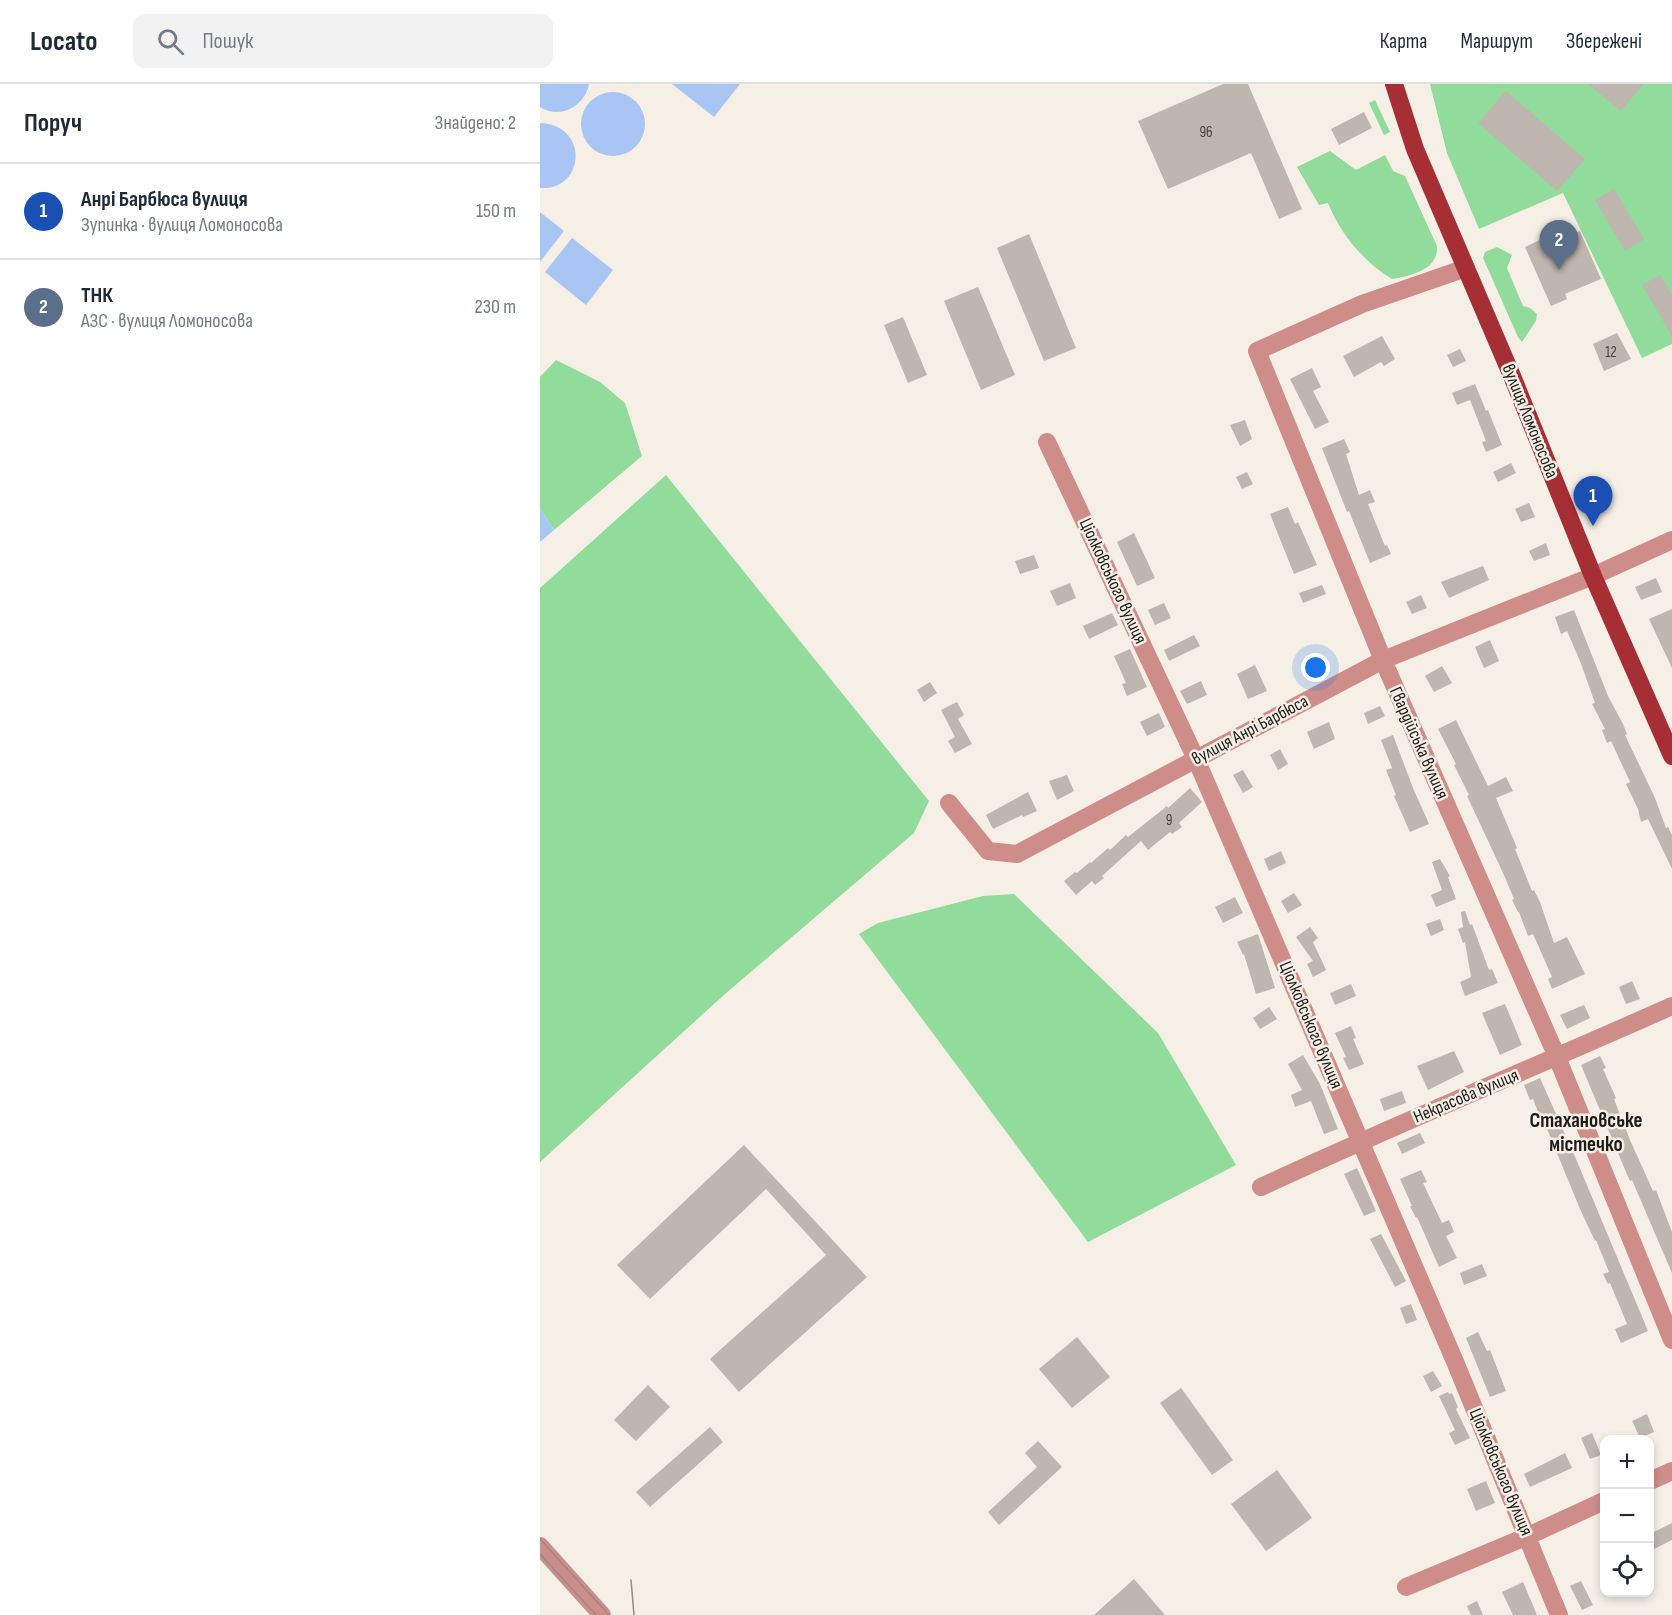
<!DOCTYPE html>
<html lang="uk">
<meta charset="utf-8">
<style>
body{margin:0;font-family:"Sofia Sans Condensed",sans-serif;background:#f2f2f3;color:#1f2937}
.controls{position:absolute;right:18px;bottom:18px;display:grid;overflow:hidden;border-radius:12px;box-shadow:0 3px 9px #0003}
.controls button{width:54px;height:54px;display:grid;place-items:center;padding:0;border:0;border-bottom:2px solid #e0e1e3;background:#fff;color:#1f2937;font:30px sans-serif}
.you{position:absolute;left:776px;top:584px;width:21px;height:21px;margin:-15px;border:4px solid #fff;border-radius:50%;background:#1a73e8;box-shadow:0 0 0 9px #1a73e833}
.badge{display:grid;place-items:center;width:39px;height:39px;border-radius:50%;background:#111827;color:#fff;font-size:20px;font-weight:700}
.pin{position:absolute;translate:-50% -50px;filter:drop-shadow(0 2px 3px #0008)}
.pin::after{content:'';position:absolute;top:32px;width:21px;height:18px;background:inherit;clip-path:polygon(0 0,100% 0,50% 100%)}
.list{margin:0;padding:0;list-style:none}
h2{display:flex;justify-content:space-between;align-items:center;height:78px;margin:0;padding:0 24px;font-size:26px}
h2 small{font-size:20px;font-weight:400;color:#747a83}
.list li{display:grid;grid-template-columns:39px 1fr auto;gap:18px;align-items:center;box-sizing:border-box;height:96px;padding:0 24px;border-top:2px solid #e0e1e3}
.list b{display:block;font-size:22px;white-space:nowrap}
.list p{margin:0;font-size:20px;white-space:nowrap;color:#747a83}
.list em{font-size:20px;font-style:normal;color:#747a83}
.icon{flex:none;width:33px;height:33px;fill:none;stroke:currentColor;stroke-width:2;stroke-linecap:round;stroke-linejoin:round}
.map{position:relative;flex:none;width:1132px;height:1531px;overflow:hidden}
header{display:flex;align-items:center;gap:36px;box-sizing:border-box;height:84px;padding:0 30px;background:#fff;border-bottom:2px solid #e0e1e3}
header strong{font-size:28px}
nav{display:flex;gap:33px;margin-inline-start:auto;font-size:21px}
.search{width:420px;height:54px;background:#f2f2f3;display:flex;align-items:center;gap:15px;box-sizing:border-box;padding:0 21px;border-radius:12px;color:#747a83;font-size:22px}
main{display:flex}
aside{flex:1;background:#fff}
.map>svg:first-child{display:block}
.green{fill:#91db9b}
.water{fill:#a9c5f4}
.building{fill:#bfb6af}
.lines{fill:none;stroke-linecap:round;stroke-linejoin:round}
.minor{stroke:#cf8d8a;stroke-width:18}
.major{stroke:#a62f36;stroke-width:18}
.tram{stroke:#928d87;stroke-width:1.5}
.labels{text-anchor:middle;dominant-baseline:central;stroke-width:5;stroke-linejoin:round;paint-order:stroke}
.number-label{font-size:15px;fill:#46423e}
.street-label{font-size:18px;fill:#1d1b18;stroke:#f5efe6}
.quarter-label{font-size:21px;font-weight:bold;fill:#1d1b18;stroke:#f5efe6}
</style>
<header>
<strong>Locato</strong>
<div class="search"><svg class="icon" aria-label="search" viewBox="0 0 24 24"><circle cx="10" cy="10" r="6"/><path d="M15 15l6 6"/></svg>Пошук</div>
<nav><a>Карта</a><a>Маршрут</a><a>Збережені</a></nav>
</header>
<main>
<aside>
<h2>Поруч<small>Знайдено: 2</small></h2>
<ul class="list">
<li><span class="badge" style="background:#1a4fb4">1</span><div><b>Анрі Барбюса вулиця</b><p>Зупинка · вулиця Ломоносова</p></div><em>150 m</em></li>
<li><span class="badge" style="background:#5c6f8a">2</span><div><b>ТНК</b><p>АЗС · вулиця Ломоносова</p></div><em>230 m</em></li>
</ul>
</aside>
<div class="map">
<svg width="1132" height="1531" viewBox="0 0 1132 1531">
<rect width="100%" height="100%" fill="#f5efe6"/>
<g class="green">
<path d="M890 0H1132V260L1102 274 1023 109 939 145 907 69Z"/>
<path d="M835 16 850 48 844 51 829 19Z"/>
<path d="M790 67 816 86 845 71 853 87 865 92 897 162C899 186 870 192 852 195 823 177 801 151 788 119L779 121 757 83Z"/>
<path d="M957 163 972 171 967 184 983 222 990 224 997 230 996 237 982 258 978 253 943 174 945 168Z"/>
<path d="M16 276 60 298 85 319 102 372 14 446 0 424V293Z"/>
<path d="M126 391 389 717 374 749 185 910 0 1078V504Z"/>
<path d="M474 810 618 949 696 1081 548 1158 319 850 338 839 443 812Z"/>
</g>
<g class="water">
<path d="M0 0H49C45 22 20 36 0 23Z"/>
<path d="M132 0H200L174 33Z"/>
<circle cx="73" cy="40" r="32"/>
<path d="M0 39C50 41 45 107 0 104Z"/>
<path d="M0 128 24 147 0 178Z"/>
<path d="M32 154 73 186 46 221 5 188Z"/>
<path d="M0 424 14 446 0 458Z"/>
</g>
<g class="building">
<path d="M683 0H708L762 125 739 135 711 69 628 105 598 37Z"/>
<path d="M1048 0H1103L1081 27Z"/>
<path d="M966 7 1045 75 1017 107 938 39Z"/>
<path d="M824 28 832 44 799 61 791 45Z"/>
<path d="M1074 105 1104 155 1085 167 1055 116Z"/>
<path d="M1040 147 1061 195 1025 210 1027 215 1011 222 985 163 1002 155 1005 162Z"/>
<path d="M489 150 536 264 504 277 457 164Z"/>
<path d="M1120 191 1132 211V252L1102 201Z"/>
<path d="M438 203 475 291 441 306 404 217Z"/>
<path d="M363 233 387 291 368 299 344 241Z"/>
<path d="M1077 249 1091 275 1064 287 1053 260Z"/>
<path d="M842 252 855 275 844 282 841 278 814 293 803 272Z"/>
<path d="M920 265 926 277 913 283 907 271Z"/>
<path d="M772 284 781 303 773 307 789 338 775 345 750 295Z"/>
<path d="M935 300 946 327 948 326 962 361 946 368 942 358 946 357 930 316 917 321 912 309Z"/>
<path d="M705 336 712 355 700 362 690 341Z"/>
<path d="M804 355 810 368 806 370 819 411 830 406 835 418 828 420 845 462 847 461 851 470 830 479 809 427 807 428 782 364Z"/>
<path d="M971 379 976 389 958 398 953 388Z"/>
<path d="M707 388 713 400 702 405 696 393Z"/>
<path d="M989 419 995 433 981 438 975 425Z"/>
<path d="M748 423 755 440 758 438 777 481 754 490 730 430Z"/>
<path d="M594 449 615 494 597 502 577 458Z"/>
<path d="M1006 459 1010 471 994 477 989 467Z"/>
<path d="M494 471 499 484 480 490 475 477Z"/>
<path d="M943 482 949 496 909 514 901 498Z"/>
<path d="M1116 494 1122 508 1101 516 1095 503Z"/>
<path d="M530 499 536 514 517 522 510 507Z"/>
<path d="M782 501 786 510 763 519 759 509Z"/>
<path d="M881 511 887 524 872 530 866 518Z"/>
<path d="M624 519 631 534 615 541 608 526Z"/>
<path d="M1132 525V584L1109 535Z"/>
<path d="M1034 526 1068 612 1083 640 1087 650 1085 651 1115 714 1126 744 1128 743 1132 751V785L1108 735 1101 738 1098 725 1086 700 1090 698 1071 657 1067 659 1062 646 1065 645 1052 620 1055 619 1040 577 1027 547 1021 550 1015 533Z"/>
<path d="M572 529 578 541 549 555 543 542Z"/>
<path d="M654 551 660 562 629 577 624 566Z"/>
<path d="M950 556 959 577 944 584 935 563Z"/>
<path d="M590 565 607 603 587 612 582 600 586 599 574 572Z"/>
<path d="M715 581 727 607 708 615 697 590Z"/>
<path d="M902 582 912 599 894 608 885 592Z"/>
<path d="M661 597 667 611 647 620 640 607Z"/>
<path d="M390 598 397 609 384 618 377 606Z"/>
<path d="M417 618 424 631 418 635 432 660 415 669 408 657 415 653 401 626Z"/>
<path d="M840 622 845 632 828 640 824 629Z"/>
<path d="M619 629 625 643 607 652 600 638Z"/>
<path d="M916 636 948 702 966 693 973 707 956 714 977 764 975 765 992 807 994 806 1000 818 1014 859 1027 853 1045 890 1012 905 1008 895 1012 893 993 850 988 852 979 828H978L972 816 974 815 964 791 927 712 929 711 914 681 916 680 898 645Z"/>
<path d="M789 638 795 655 774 665 767 648Z"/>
<path d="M853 651 873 704 889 740 870 748 854 712 856 711 846 686 852 684 841 656Z"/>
<path d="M740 665 748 680 738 686 730 671Z"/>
<path d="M703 686 713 703 703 709 693 691Z"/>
<path d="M527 691 534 707 517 716 509 697Z"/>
<path d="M650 704 662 718 639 739 642 743 632 750 630 748 608 766 601 757 562 792 564 794 555 801 552 797 536 811 524 797 535 788 537 789 550 778 551 779 568 764 570 766 586 751 588 753 617 730 627 722 628 724Z"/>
<path d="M488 708 497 727 483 733 482 731 453 745 446 731Z"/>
<path d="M741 767 746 779 729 787 724 775Z"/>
<path d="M900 775 910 792 908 793 916 815 896 823 891 811 902 806 892 778Z"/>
<path d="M754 809 762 821 748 829 741 817Z"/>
<path d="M695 813 703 829 683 839 675 823Z"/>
<path d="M925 827 930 841 932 840 949 886 952 885 958 899 925 912 920 898 931 893 925 858 923 859 918 845 923 843 921 828Z"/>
<path d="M900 835 904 846 891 852 886 840Z"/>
<path d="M770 843 778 854 773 858 786 886 773 893 767 880 773 877 756 853Z"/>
<path d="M718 850 735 904 716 910 704 870 703 871 697 858Z"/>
<path d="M1092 897 1100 915 1086 920 1079 903Z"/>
<path d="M811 900 816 912 795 921 790 909Z"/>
<path d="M965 920 982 961 960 971 942 929Z"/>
<path d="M1044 921 1050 934 1027 945 1020 931Z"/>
<path d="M729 923 737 935 720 945 713 934Z"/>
<path d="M811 942 816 954 813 955 824 980 809 986 803 974 806 973 795 949Z"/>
<path d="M914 967 924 988 888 1006 877 982Z"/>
<path d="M763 971 780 1000 798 1045 784 1050 771 1017 755 1023 751 1011 762 1006 748 980Z"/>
<path d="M1060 972 1066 984 1063 985 1076 1014 1074 1015 1090 1056 1113 1107 1116 1106 1132 1148V1189L1092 1096 1090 1097 1086 1088 1041 981Z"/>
<path d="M1000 994 1036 1075 1108 1247 1081 1259 1075 1245 1087 1240 1070 1199 1068 1200 1063 1190 1069 1188 1056 1156 1055 1157 1040 1125 1007 1045 1005 1046 993 1015 990 1016 984 1001Z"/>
<path d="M862 1007 866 1019 844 1027 840 1015Z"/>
<path d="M880 1049 885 1059 862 1070 857 1059Z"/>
<path d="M204 1061 327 1193 199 1308 170 1275 286 1171 226 1105 110 1215 77 1181Z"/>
<path d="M817 1084 836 1127 824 1132 804 1090Z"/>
<path d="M881 1086 887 1098 883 1099 902 1139 909 1136 914 1148 906 1152 917 1174 899 1183 877 1133 876 1134 870 1122H872L860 1095Z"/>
<path d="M841 1150 866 1197 855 1203 830 1155Z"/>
<path d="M942 1180 947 1192 924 1201 920 1189Z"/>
<path d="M871 1220 877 1236 866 1240 860 1224Z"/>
<path d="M938 1248 947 1267 950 1266 966 1307 950 1313 926 1254Z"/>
<path d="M537 1253 570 1293 532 1324 499 1285Z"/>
<path d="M893 1287 902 1302 891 1308 883 1292Z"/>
<path d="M108 1301 130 1323 96 1357 74 1336Z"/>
<path d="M641 1304 693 1376 672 1391 620 1319Z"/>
<path d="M908 1308 909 1310 912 1309 918 1323 916 1325 930 1354 915 1361 909 1349 915 1346 899 1312Z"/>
<path d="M1107 1330 1114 1348 1100 1354 1092 1337Z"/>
<path d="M170 1343 183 1358 110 1423 96 1408Z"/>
<path d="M1052 1349 1061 1371 1050 1375 1041 1354Z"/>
<path d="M498 1357 522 1383 459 1441 448 1428 497 1383 485 1369Z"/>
<path d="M1025 1369 1032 1384 990 1403 984 1390Z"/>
<path d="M737 1386 772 1434 726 1467 691 1420Z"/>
<path d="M946 1397 955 1419 936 1427 927 1405Z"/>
<path d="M1132 1439V1456L1114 1465 1110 1456V1450Z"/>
<path d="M594 1495 625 1531H554Z"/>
<path d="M1041 1497 1053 1521 1042 1526 1030 1502Z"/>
<path d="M983 1498 997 1531H973L962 1508Z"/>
<path d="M937 1517 943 1531H931L927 1522Z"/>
</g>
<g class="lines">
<g class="minor">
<path d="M926 184 822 220 717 267 843 576 1017 973 1132 1256"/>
<path d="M507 358 656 675 916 1280 1019 1531"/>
<path d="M409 719 448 767 477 770 843 576 1053 492 1132 456"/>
<path d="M721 1103C857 1040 995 983 1132 922"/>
<path d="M1110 1397 1132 1387"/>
<path d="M0 1462 62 1531"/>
<path d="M866 1503 988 1452 1064 1417"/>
</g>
<path class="major" d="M854 0 875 65 972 292 1053 492 1132 672"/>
<g class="tram">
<path d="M0 1455 69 1531"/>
<path d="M0 1470 56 1531"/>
<path d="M91 1496 94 1531"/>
</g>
</g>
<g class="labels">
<g class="number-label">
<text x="666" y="48">96</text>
<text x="1071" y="268">12</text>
<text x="629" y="736">9</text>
</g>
<g class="street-label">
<text transform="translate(990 337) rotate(68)">вулиця Ломоносова</text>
<text transform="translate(573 497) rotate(65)">Ціолковського вулиця</text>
<text transform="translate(710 646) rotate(-28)">вулиця Анрі Барбюса</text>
<text transform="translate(879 659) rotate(66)">Гвардійська вулиця</text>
<text transform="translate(771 941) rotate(67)">Ціолковського вулиця</text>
<text transform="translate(926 1012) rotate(-23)">Некрасова вулиця</text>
<text transform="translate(961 1388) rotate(67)">Ціолковського вулиця</text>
</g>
<g class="quarter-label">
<text x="1046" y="1036">Стахановське<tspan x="1046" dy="24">містечко</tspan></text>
</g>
</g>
</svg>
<div class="controls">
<button>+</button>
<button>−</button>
<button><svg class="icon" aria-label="locate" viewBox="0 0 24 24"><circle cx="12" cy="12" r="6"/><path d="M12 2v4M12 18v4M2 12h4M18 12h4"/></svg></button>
</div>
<div class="you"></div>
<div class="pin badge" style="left:1053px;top:442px;background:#1a4fb4">1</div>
<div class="pin badge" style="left:1019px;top:186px;background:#5c6f8a">2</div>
</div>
</main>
